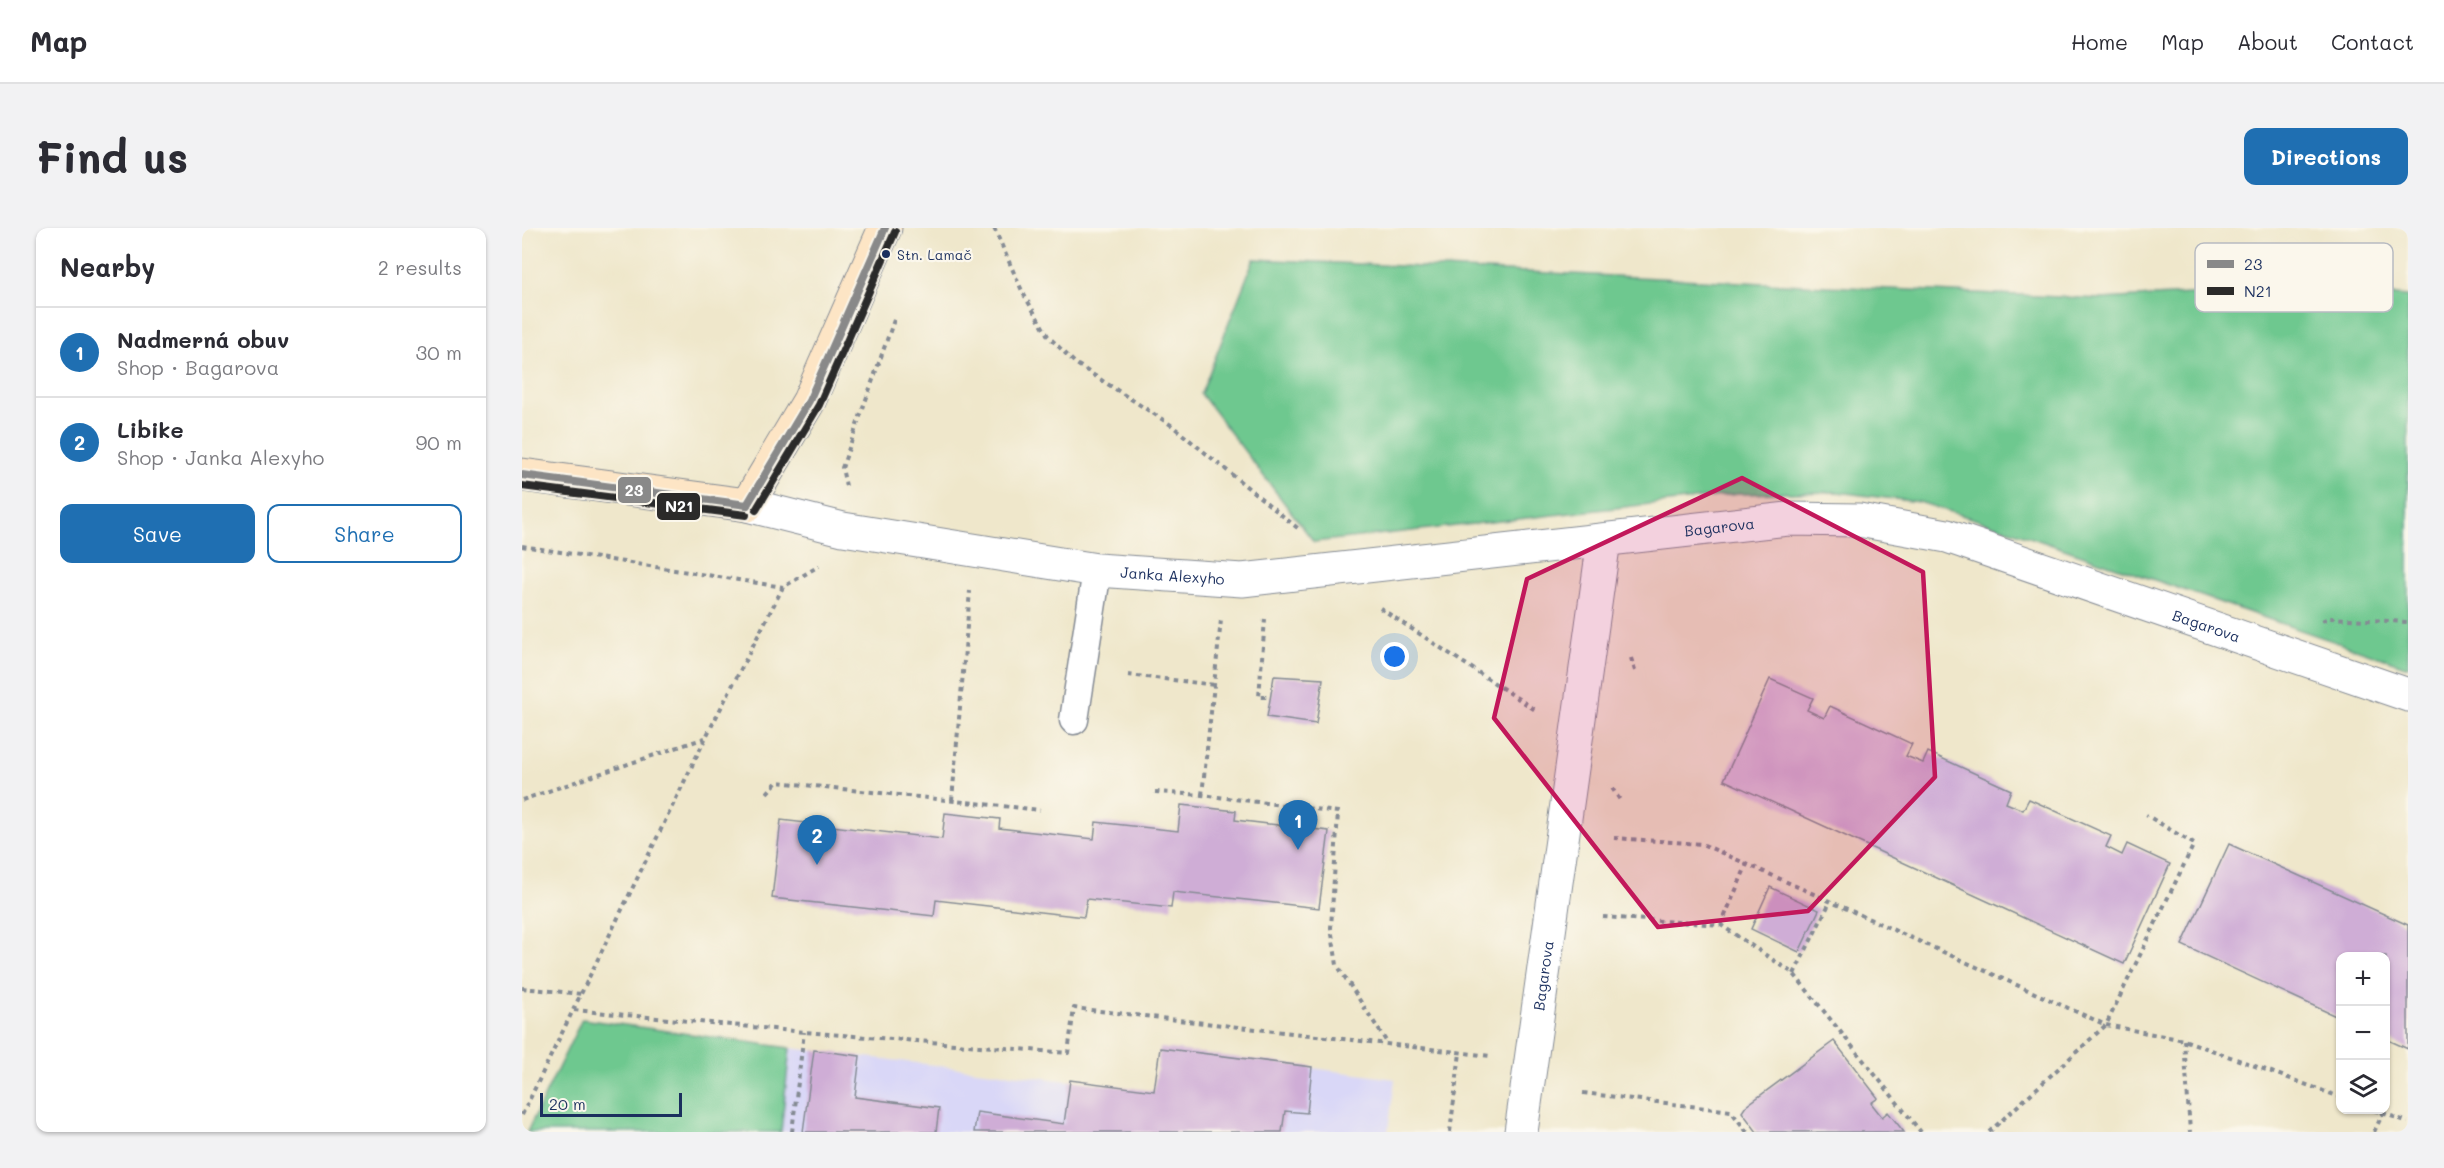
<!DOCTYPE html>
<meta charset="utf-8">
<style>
body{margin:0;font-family:Mali,sans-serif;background:#f2f2f3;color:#2b2b33}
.controls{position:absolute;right:18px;bottom:18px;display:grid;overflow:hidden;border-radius:12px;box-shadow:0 2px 4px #0004}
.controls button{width:54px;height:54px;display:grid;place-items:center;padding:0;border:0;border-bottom:2px solid #e1e1e2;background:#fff;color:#2b2b33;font:30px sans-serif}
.scale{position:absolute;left:18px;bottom:15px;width:142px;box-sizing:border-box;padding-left:6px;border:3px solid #1b2f5e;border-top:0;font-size:16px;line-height:21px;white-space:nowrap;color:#1b2f5e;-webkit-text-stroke:4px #fbf7ec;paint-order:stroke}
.you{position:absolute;left:873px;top:429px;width:21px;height:21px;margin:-15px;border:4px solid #fff;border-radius:50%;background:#1a73e8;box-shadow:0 0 0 9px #1a73e833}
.badge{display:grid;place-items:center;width:39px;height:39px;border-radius:50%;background:#1f6fb2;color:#fff;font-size:20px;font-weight:700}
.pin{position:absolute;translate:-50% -50px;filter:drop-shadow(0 2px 3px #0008)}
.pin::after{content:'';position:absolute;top:32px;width:21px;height:18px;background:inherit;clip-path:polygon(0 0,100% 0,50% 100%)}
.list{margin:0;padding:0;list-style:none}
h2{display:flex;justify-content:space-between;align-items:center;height:78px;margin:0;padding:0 24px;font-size:26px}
h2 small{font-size:20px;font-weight:400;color:#7c7c81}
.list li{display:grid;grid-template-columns:39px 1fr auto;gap:18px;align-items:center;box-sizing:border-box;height:90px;padding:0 24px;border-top:2px solid #e1e1e2}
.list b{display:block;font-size:22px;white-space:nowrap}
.list p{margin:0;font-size:20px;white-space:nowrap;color:#7c7c81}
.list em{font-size:20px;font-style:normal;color:#7c7c81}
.actions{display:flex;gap:12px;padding:18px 24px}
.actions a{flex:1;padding:14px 0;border:2px solid #1f6fb2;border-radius:12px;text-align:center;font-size:21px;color:#1f6fb2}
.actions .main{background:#1f6fb2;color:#fff}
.icon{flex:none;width:33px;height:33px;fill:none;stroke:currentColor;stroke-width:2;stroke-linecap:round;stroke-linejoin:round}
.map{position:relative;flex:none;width:1886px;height:904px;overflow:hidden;border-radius:12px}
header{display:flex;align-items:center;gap:36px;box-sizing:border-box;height:84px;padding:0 30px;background:#fff;border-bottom:2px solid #e1e1e2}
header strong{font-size:28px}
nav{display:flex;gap:33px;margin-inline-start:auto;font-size:21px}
.intro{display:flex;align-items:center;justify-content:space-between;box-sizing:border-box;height:144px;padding:0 36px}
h1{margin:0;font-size:42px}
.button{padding:15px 27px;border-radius:12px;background:#1f6fb2;color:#fff;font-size:21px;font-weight:700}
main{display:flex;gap:36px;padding:0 36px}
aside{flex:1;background:#fff;border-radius:12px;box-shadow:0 2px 4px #0004}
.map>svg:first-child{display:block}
.built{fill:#d9d7f7}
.green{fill:#6ec88f;stroke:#447c76;stroke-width:1.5}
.building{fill:#cfadd6}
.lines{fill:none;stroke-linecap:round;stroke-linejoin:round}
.lane-casing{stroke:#858b94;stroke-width:31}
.street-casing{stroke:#858b94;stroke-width:35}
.secondary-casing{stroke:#858b94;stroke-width:35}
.path{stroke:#858b94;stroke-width:4;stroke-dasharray:4.5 4.5;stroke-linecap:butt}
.lane{stroke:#fff;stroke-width:28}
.street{stroke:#fff;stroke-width:33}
.secondary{stroke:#fde5c5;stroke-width:33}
.bus-1-casing{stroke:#fbf7ec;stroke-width:12}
.bus-2-casing{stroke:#fbf7ec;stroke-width:12}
.bus-1{stroke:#898989;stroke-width:8}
.bus-2{stroke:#2b2a29;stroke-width:8}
.marked{fill:#c2185b;fill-opacity:0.2;stroke:#c2185b;stroke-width:4.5;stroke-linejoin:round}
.bus-dot{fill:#1b2f5e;stroke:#fbf7ec;stroke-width:2}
.labels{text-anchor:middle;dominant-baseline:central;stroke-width:4.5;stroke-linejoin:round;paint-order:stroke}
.bus-label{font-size:14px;fill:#1b2f5e;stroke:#fbf7ec;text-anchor:start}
.street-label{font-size:15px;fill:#1b2f5e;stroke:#fbf7ec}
.key{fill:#fbf7ec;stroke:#b8bbc1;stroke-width:1.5}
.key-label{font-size:16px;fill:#1b2f5e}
.line-badge{stroke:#fbf7ec;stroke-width:2}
.badge-label{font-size:16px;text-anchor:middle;font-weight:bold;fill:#fff}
</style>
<header>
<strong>Map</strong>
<nav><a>Home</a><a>Map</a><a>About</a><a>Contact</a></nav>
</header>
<div class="intro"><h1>Find us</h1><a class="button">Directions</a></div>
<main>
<aside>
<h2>Nearby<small>2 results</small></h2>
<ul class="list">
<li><span class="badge">1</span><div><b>Nadmerná obuv</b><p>Shop · Bagarova</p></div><em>30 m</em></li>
<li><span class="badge">2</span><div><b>Libike</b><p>Shop · Janka Alexyho</p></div><em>90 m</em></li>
</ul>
<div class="actions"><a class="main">Save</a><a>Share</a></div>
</aside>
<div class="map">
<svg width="1886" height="904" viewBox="0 0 1886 904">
<rect width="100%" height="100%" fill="#fbf7ec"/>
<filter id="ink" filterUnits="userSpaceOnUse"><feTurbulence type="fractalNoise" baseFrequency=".0167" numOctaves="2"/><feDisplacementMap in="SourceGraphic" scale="12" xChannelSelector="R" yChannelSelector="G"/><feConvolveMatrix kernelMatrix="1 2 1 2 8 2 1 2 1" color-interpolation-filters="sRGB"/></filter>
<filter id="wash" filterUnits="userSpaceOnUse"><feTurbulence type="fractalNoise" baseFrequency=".008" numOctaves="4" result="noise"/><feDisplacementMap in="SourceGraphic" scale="24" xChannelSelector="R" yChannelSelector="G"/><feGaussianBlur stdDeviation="1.35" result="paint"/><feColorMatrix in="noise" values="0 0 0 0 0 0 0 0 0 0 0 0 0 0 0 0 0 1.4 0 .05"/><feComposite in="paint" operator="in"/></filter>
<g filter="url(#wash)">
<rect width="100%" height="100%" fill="#efe7cb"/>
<path class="built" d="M60 791 268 820 632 863 638 820 873 851 866 904H5Z"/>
<g class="green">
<path d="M732 31 1580 71 1771 60 1886 68V439L1478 299 1397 274 1315 264 1217 266 792 314 679 166Z"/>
<path d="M60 791 268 820 259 904H5Z"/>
</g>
<g id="blocks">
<g class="building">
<path d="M752 448 801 451 794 496 745 489Z"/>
<path d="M1248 451 1291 470 1285 482 1302 490 1308 478 1390 516 1384 528 1401 535 1406 524 1489 562 1484 575 1501 582 1507 571 1589 608 1584 619 1600 627 1605 616 1648 636 1602 736 1202 552Z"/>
<path d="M659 577 714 583 713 592 807 603 797 680 651 664 649 680 565 671 562 689 414 672 412 688 250 670 259 592 420 611 423 585 478 591 477 600 572 611 574 594 656 603Z"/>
<path d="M1707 616 1886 697V821L1864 811V728H1818V790L1660 717Z"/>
<path d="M1248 659 1297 682 1277 724 1229 701Z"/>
<path d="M1312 813 1356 870 1349 875 1360 889 1366 884 1382 904H1235L1220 884 1224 878Z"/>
<path d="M638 820 790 839 785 885 763 883 760 904H452L455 884 542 896 548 852 632 863Z"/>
<path d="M292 822 338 828 333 869 417 880 414 904H281Z"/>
</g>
</g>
</g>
<g filter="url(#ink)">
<use href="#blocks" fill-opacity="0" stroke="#858b94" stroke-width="1.5"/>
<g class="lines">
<g class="lane-casing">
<path id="lane" d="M552 492 575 342"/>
</g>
<g class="street-casing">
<g id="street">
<path id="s1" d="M225 277 321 301 575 342 720 352 1266 291 1337 292 1425 308 1886 467"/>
<path id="s2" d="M999 904 1082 312"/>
</g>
</g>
<g class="secondary-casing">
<path id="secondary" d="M0 247 225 277 287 173 363 0"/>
</g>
<g class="path">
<path d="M472 0 501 65 526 108 553 135 649 197 778 302"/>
<path d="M324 258 320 240 373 89"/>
<path d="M0 318 261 359"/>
<path d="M858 380 1015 483"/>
<path d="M743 391 737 469H749"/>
<path d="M1800 393 1806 390 1886 394"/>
<path d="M1109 430 1114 446"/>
<path d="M606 447 694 457"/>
<path d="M1090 560 1098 572"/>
<path d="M633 564 680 567 816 584 809 700 815 737 866 816"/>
<path d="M245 565 255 554 518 582"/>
<path d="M680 567 699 392"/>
<path d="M0 572 183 510"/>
<path d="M430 572 448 363"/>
<path d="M1092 610 1180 616 1584 797 1662 812 1818 869"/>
<path d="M1081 689 1199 697 1272 746 1399 904"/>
<path d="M1199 697 1225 636"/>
<path d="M1272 746 1308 674"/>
<path d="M0 760 60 766"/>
<path d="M52 782 282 804 546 825 552 780 969 828"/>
<path d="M1662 812 1668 904"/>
<path d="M1061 865 1209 883 1225 904"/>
<path d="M1852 882 1886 894"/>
<path d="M0 887 184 509 261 359 297 338"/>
<path d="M270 904 282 804"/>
<path d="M928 904 938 825"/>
<path d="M1467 904 1584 797 1672 616 1624 587"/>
<path d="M1852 904 1861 885"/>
</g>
<use href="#lane" class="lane"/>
<use href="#street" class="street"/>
<use href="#secondary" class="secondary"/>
<g class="bus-1-casing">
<g id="bus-1">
<path d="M0 247 225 277"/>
<path d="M225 277 287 173 363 0"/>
</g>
</g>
<g class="bus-2-casing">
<g id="bus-2">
<path d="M0 258 224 287"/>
<path d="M234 282 297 177 373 4"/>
</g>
</g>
<use href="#bus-1" class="bus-1"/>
<use href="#bus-2" class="bus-2"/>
</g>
</g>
<path class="marked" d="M1220 250 1401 344 1413 549 1286 683 1136 699 972 490 1005 351Z"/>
<circle class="bus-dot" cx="364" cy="26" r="5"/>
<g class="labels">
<g class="bus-label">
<text x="375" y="26">Stn. Lamač</text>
</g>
<g class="street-label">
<text stroke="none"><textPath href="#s1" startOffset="982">Bagarova</textPath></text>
<text stroke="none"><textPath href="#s1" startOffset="432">Janka Alexyho</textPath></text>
<text stroke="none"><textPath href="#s1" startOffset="1486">Bagarova</textPath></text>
<text stroke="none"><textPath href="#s2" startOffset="158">Bagarova</textPath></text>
</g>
</g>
<rect x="1673" y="15" width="198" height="69" rx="9" class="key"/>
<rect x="1685" y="32" width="27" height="8" fill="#898989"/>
<rect x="1685" y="59" width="27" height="8" fill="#2b2a29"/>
<g class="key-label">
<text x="1722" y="42">23</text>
<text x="1722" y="69">N21</text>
</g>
<g class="line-badge">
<rect x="95" y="248" width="35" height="28" rx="6" fill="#898989"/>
<rect x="134" y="264" width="45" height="29" rx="6" fill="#2b2a29"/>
</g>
<g class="badge-label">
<text x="112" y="268">23</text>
<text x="157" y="284">N21</text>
</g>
</svg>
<div class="controls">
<button>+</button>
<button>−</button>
<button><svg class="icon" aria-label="layers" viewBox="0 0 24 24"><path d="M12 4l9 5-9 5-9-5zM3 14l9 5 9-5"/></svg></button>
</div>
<div class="scale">20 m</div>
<div class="you"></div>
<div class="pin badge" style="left:776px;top:622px">1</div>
<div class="pin badge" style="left:295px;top:637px">2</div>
</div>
</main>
